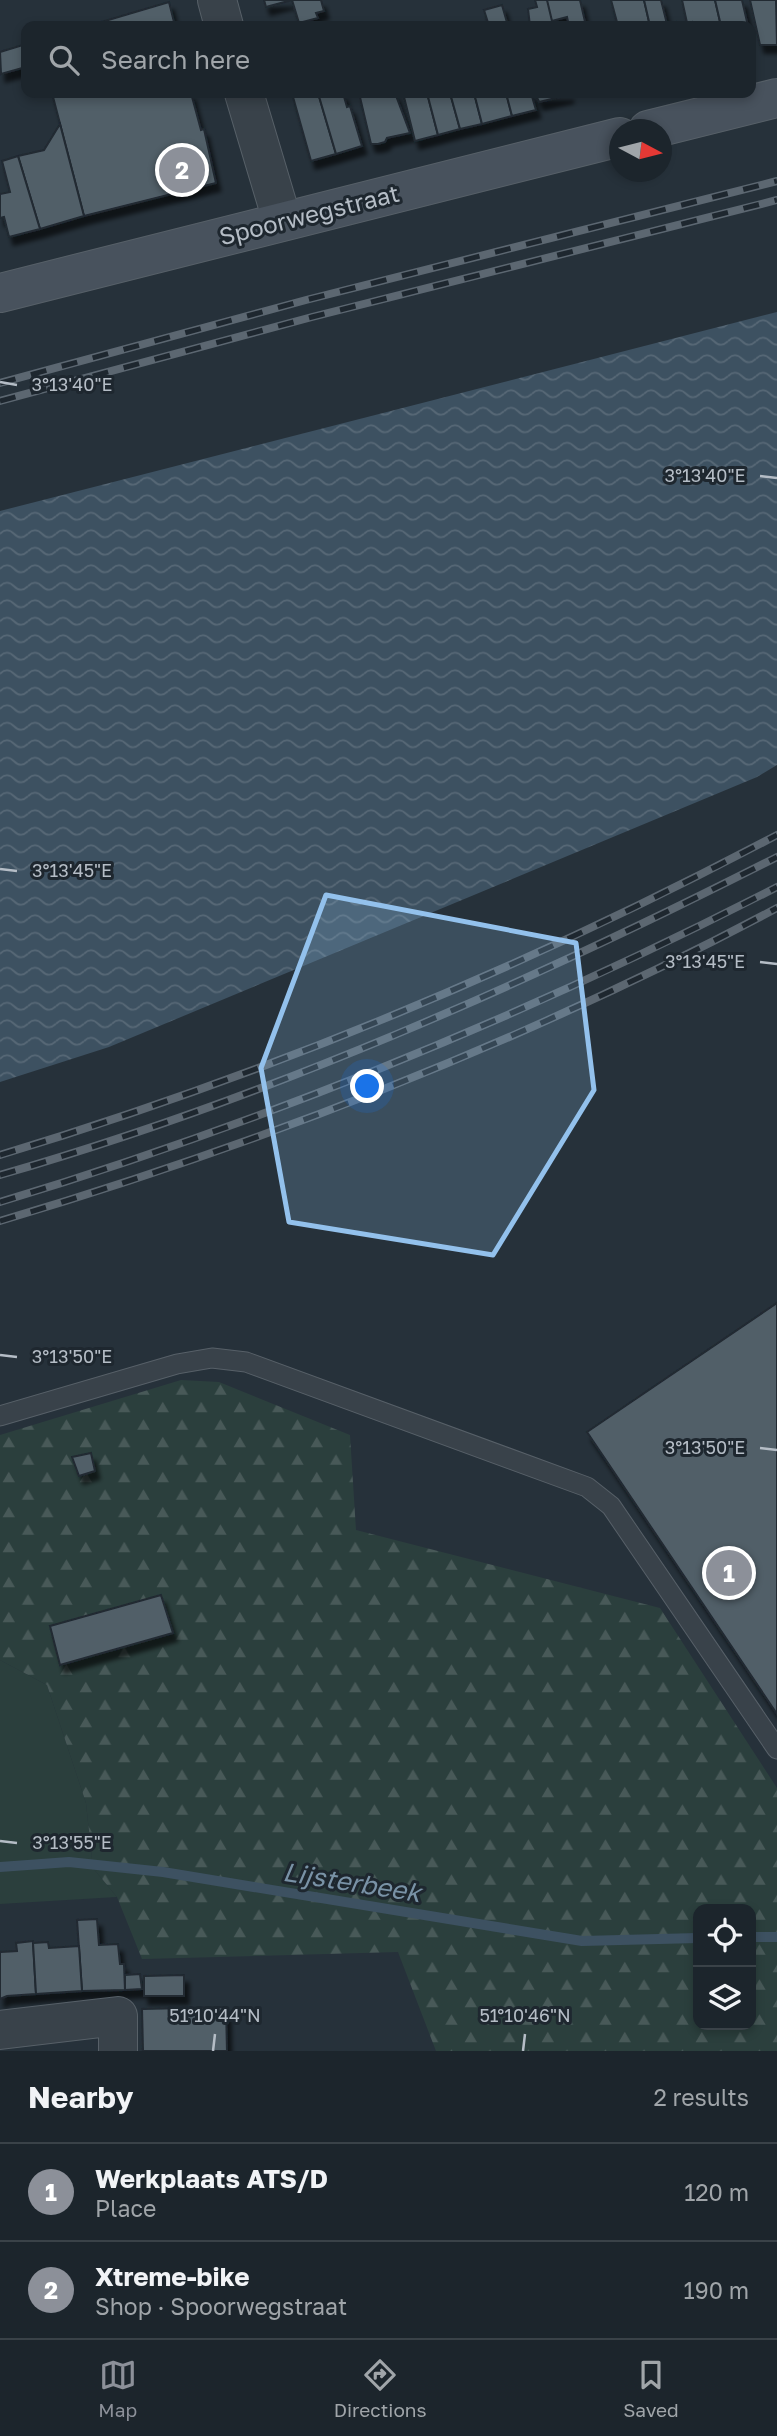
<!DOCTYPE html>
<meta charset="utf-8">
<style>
body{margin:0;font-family:"Golos Text",sans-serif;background:#252d34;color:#f1f3f6}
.controls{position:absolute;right:21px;bottom:21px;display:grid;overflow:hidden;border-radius:14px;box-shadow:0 4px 10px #0003}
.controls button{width:63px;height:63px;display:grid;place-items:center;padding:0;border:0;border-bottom:2px solid #3a4248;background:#1c252c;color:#f1f3f6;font:35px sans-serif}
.compass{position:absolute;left:609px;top:119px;width:63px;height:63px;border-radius:50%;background:#1c252c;box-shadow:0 4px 10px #0003;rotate:97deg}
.you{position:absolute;left:368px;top:1087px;width:24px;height:24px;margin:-18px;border:5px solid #fff;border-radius:50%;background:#1a73e8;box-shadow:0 0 0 10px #1a73e833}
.badge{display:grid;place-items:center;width:46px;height:46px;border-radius:50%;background:#8c9099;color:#fff;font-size:23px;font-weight:700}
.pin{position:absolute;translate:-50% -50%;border:4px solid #fff;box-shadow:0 2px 7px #0006}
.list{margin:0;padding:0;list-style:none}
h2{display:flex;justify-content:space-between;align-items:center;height:91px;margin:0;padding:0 28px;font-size:30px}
h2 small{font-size:23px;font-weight:400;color:#a0a5a9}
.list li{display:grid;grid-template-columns:46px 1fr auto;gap:21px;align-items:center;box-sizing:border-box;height:98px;padding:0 28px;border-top:2px solid #3a4248}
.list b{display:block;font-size:26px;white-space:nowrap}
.list p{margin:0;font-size:23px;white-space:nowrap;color:#a0a5a9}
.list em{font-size:23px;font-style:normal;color:#a0a5a9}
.icon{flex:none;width:38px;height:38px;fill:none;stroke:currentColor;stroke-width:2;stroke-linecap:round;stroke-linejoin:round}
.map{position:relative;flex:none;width:777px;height:2051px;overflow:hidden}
.search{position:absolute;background:#1c252c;box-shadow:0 4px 10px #0003;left:21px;right:21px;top:21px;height:77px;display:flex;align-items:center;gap:18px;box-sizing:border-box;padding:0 24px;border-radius:14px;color:#a0a5a9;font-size:26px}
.sheet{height:287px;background:#1c252c}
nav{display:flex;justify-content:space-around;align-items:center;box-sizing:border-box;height:98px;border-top:2px solid #3a4248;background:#1c252c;font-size:19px;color:#a0a5a9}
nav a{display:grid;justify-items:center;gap:4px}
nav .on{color:#8c9099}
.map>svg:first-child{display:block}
.grass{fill:#2b3f3d}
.forest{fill:url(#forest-firs);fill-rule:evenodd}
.water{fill:url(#water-waves)}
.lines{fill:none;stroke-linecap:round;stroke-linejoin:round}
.stream{stroke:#3d5161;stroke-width:10}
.building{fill:#515e68;stroke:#202931;stroke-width:2;filter:url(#shadow)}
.lane-casing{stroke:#576068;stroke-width:21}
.street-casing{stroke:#576068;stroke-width:40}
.secondary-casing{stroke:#576068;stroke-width:40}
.lane{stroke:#39424a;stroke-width:19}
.street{stroke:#39424a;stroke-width:38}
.secondary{stroke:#48525d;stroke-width:38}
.rail-casing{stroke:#5c6771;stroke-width:8}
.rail{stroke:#1e272f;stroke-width:5;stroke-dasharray:16;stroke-linecap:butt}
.marked{fill:#93c1ec;fill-opacity:0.2;stroke:#93c1ec;stroke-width:5;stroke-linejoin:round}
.ticks{fill:none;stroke:#b5bdc6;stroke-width:2.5}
.labels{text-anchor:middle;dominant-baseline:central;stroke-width:6;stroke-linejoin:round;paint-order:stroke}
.street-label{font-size:24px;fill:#b5bdc6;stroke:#1e272f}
.water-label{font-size:26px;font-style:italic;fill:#7992a6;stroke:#1e272f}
.ticks-label{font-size:18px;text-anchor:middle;fill:#b5bdc6;stroke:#1e272f;stroke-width:6;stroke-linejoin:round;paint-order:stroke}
</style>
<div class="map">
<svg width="777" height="2051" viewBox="0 0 777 2051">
<defs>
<pattern id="forest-firs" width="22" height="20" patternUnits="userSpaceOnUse" patternTransform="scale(1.75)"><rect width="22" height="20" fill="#2b3f3d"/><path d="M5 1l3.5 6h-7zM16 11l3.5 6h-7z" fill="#485958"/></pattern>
<pattern id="water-waves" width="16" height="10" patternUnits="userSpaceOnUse" patternTransform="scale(1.75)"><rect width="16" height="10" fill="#3d5161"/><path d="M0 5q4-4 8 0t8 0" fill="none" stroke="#576876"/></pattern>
<filter id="shadow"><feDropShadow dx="4.5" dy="8" stdDeviation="2" flood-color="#0009"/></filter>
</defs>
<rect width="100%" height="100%" fill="#26313a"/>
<path class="grass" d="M0 1660 47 1685 86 1803 93 1868 117 1897 0 1904Z"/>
<path class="forest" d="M181 1380 219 1382 350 1435 356 1530 660 1608 777 1788V2051H436L398 1952 142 1959 117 1897 93 1868 86 1803 47 1685 0 1660V1435ZM698 1909H751V2025H698Z"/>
<path class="water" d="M777 312V765L757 777 109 1047 0 1082V511Z"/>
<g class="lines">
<g class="stream">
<path d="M0 1867 69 1862 163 1872 582 1941 698 1938"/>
<path d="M751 1937H777"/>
</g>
</g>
<g class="building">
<path d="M264 0H321L324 11 316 13 318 18 299 23 292 0 266 7Z"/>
<path d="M535 0H548L554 26H530L528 9 537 7Z"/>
<path d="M547 0H580L586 26H569L567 17 552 21Z"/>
<path d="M611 0H644L650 26H618Z"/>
<path d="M644 0H661L667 24 676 22 677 26H650Z"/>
<path d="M682 0H715L721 26H693L692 22 687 23Z"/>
<path d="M715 0H742L748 26H721Z"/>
<path d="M750 0H776L777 45H760Z"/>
<path d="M169 2 175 26H88Z"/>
<path d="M502 5 508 26H489L484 10Z"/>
<path d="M26 44V67L1 74 0 52Z"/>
<path d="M52 93H191L201 130 204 129 216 183 84 216Z"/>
<path d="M304 93H318L336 154 311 161 293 97Z"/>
<path d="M318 93H343L347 107 350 106 362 146 336 154Z"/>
<path d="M359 93H395L410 133 387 138 385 142 378 144H371Z"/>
<path d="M403 93H427L438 135 415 141Z"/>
<path d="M427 93H450L460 129 438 135Z"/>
<path d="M450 93H474L482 124 460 129Z"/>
<path d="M474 93H506L512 116 482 124Z"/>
<path d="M506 93H531L536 110 512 116Z"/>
<path d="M535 93H569V95L539 102Z"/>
<path d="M60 124 84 216 40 229 18 156 44 150Z"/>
<path d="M18 156 40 229 9 237 4 217 0 218V194L10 192 2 161Z"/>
<path d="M777 1303V1714L587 1432Z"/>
<path d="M91 1453 95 1471 79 1476 72 1457Z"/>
<path d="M161 1595 173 1633 60 1665 50 1626Z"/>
<path d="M97 1919 99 1945 118 1944 120 1964H124L125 1990 82 1991 77 1920Z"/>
<path d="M33 1941 36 1994 7 1996 0 1999V1952L17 1951 16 1943Z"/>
<path d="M48 1942 49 1948 79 1946 82 1991 36 1994 33 1943Z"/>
<path d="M140 1974 142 1989 125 1990V1975Z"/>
<path d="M184 1975V1996H144V1976Z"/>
<path d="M226 2007 227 2051H143L142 2009Z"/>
</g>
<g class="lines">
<g class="lane-casing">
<path id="lane" d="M0 1416 177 1364 212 1358 246 1362 587 1487 611 1506 777 1749"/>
</g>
<g class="street-casing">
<g id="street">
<path d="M217 0 224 26"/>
<path d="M244 93 282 220"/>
<path d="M0 2030 118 2016V2051"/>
</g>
</g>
<g class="secondary-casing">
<g id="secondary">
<path d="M648 130 777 98"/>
<path d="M0 293 620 137"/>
</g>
</g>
<use href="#lane" class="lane"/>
<use href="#street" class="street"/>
<use href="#secondary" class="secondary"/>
<g class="rail-casing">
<g id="rail">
<path d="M0 383 306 300 777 181"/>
<path d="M0 401 312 317 777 200"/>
<path d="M0 1155C269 1074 529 966 777 835"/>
<path d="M0 1175C268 1098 529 983 777 857"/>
<path d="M0 1202C269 1121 527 1015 777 887"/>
<path d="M0 1221C267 1142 531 1039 777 908"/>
</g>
</g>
<use href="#rail" class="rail"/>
</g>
<path class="marked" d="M326 895 576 943 594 1090 493 1255 289 1222 261 1068Z"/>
<path class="ticks" d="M0 382 17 385M760 476 777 478M0 869 17 871M760 962 777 964M0 1355 17 1357M760 1448 777 1450M0 1841 17 1843M213 2051 215 2034M523 2051 525 2034"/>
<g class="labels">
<g class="street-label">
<text transform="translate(309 214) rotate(-14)">Spoorwegstraat</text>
</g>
<g class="water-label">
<text transform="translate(352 1882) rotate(9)">Lijsterbeek</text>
</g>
</g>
<g class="ticks-label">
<text x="72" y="391">3°13'40"E</text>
<text x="705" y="482">3°13'40"E</text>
<text x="72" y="877">3°13'45"E</text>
<text x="705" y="968">3°13'45"E</text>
<text x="72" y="1363">3°13'50"E</text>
<text x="705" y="1454">3°13'50"E</text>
<text x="72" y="1849">3°13'55"E</text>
<text x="215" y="2022">51°10'44"N</text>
<text x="525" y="2022">51°10'46"N</text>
</g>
</svg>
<div class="controls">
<button><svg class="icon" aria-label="locate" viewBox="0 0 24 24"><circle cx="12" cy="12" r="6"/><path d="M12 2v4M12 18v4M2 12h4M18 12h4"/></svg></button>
<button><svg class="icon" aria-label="layers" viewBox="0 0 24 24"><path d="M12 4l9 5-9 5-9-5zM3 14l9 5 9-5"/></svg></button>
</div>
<svg class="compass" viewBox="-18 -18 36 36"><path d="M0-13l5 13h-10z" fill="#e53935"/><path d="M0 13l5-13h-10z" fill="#a0a5a9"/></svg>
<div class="you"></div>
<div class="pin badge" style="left:729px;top:1573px">1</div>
<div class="pin badge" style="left:182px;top:170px">2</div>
<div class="search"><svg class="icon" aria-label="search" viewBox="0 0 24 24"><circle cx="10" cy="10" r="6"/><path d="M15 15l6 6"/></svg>Search here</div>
</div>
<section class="sheet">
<h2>Nearby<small>2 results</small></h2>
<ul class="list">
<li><span class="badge">1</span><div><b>Werkplaats ATS/D</b><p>Place</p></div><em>120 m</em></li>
<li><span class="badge">2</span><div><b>Xtreme-bike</b><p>Shop · Spoorwegstraat</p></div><em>190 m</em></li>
</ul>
</section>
<nav>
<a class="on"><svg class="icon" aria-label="map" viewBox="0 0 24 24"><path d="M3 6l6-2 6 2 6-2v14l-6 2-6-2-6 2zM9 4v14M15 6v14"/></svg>Map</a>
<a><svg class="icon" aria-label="directions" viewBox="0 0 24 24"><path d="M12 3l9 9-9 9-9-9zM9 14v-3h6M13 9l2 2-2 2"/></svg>Directions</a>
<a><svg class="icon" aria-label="saved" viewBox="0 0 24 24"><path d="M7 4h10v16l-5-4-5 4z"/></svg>Saved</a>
</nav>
